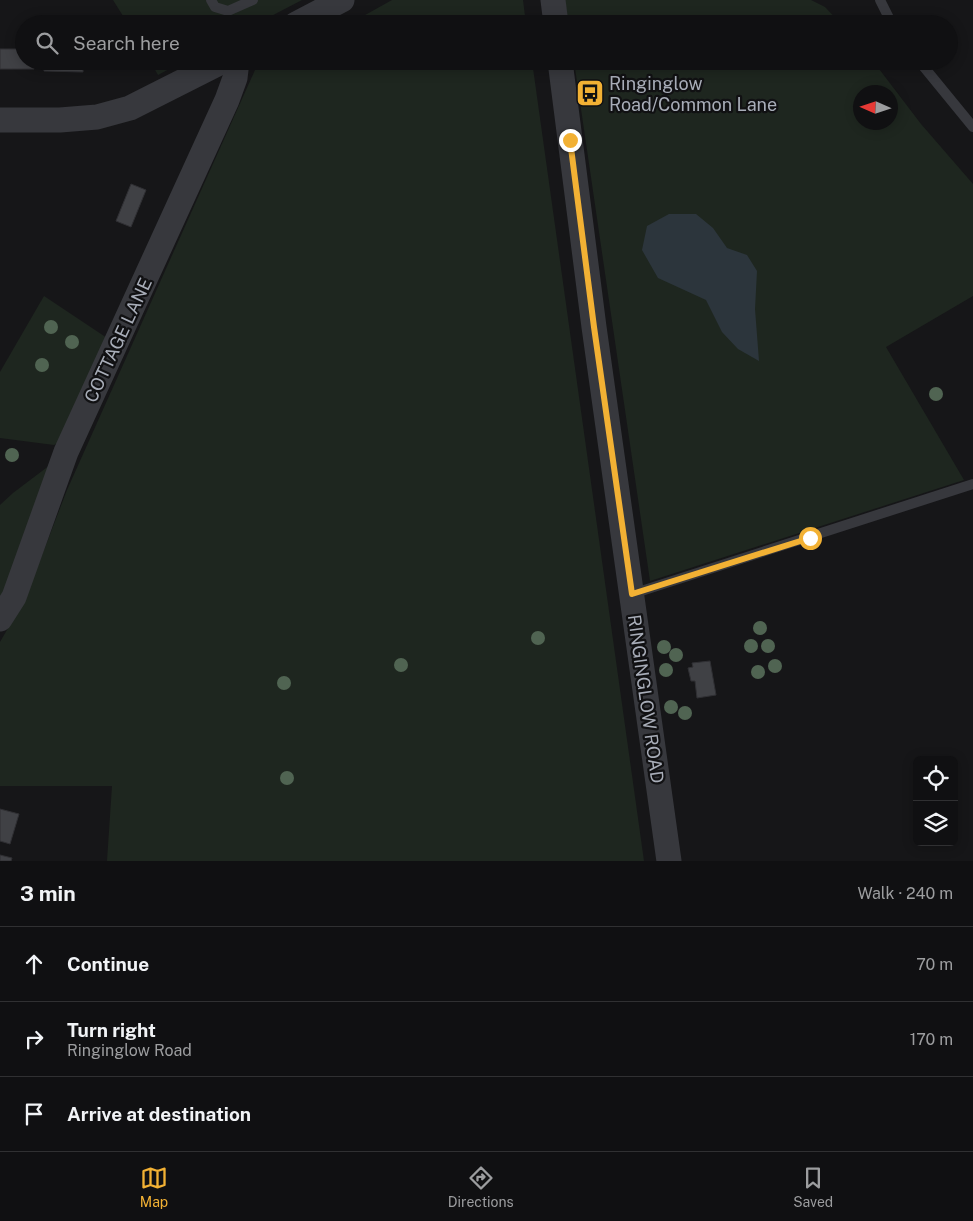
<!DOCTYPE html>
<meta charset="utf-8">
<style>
body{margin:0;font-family:"Public Sans",sans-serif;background:#19191b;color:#f1f3f6}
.controls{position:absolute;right:15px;bottom:15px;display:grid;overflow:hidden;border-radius:8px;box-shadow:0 2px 12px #0003}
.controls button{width:45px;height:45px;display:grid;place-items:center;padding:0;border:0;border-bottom:1px solid #303032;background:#101012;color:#f1f3f6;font:25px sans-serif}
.compass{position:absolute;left:853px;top:85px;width:45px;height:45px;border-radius:50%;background:#101012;box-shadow:0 2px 12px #0003;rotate:273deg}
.stop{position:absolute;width:15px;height:15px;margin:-11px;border:4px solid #f2b134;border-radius:50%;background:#fff}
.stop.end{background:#f2b134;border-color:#fff;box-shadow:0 1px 5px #0008}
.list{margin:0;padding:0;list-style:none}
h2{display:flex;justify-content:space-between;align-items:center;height:65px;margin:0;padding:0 20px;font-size:21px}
h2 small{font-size:16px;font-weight:400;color:#9c9d9f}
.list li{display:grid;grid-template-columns:32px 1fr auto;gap:15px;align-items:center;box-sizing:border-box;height:75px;padding:0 20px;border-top:1px solid #303032}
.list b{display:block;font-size:19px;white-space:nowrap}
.list p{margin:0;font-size:16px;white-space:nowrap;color:#9c9d9f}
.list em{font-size:16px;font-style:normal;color:#9c9d9f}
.icon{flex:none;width:28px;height:28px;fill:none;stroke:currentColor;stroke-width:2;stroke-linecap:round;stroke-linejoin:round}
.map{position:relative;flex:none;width:973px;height:861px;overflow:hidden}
.search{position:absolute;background:#101012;box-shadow:0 2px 12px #0003;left:15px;right:15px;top:15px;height:55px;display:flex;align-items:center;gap:12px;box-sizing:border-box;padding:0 18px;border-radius:28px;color:#9c9d9f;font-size:19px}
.sheet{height:290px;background:#101012}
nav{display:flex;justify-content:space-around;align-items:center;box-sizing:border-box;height:70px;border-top:1px solid #303032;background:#101012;font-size:14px;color:#9c9d9f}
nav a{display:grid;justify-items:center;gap:2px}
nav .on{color:#f2b134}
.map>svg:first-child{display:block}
.green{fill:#1e261f;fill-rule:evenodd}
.water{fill:#2c353c}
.building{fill:#404145;stroke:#303034}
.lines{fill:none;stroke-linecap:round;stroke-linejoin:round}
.service{stroke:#37383d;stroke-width:10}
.tertiary{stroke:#37383d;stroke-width:25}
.tree{fill:#506452}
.route{stroke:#f2b134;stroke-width:6}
.labels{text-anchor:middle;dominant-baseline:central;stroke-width:4.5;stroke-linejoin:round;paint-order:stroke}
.poi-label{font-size:18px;fill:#a8adb8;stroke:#111113;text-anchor:start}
.street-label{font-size:18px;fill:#a8adb8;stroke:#111113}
</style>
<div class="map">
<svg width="973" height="861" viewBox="0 0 973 861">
<rect width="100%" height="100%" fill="#161618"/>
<g class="green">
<path d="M113 0H302L256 24H128Z"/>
<path d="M392 0H523L526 24H349Z"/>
<path d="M565 0H811L825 7 841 24H568Z"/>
<path d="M150 61H184L158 75Z"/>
<path d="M259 61H532L644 861H107L112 786H0V642L26 597 67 490Z"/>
<path d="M574 61H873L921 124 973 184V296L886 347 964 480 650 581ZM860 92H890V122H860Z"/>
<path d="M44 296 107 338 62 440 54 445 0 438V372Z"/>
<path d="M54 462 12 582 0 598V505L13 493Z"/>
</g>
<path class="water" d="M669 214H696L713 228 727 248 747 255 757 271 755 309 759 361 738 349 722 332 706 300 658 278 642 250 647 226Z"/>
<g class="building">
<path d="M0 49H24V61H34V69H0Z"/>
<path d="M44 61H83V72L44 71Z"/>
<path d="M104 61H118L108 68Z"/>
<path d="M131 184 146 190 131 227 116 221Z"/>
<path d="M710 661 716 695 697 698 695 681H691L688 668 693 667 692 663Z"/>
<path d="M0 809 19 814 10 844 0 841Z"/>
<path d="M0 855 12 858 11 861H0Z"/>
</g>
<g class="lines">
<g class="service">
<path d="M211 0 215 7 228 11 253 0"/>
<path d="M880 0 892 24"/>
<path d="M919 61 973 127"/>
<path d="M632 594 973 484"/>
</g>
<g class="tertiary">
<path d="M553 0 556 24"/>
<path d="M296 24 342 0"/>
<path d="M560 61 594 327 669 861"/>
<path d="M0 120H60L97 117 130 108 223 61"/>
<path d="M0 619 14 597 66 452 227 100 235 78 237 61"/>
</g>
</g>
<g class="tree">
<circle cx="51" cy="327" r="7"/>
<circle cx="72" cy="342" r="7"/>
<circle cx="42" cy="365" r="7"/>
<circle cx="936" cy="394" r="7"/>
<circle cx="12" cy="455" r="7"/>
<circle cx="760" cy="628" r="7"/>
<circle cx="538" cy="638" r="7"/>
<circle cx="751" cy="646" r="7"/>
<circle cx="768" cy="646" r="7"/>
<circle cx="664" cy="647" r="7"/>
<circle cx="676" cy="655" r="7"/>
<circle cx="401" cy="665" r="7"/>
<circle cx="775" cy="666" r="7"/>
<circle cx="666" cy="670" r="7"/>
<circle cx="758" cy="672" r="7"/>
<circle cx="284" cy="683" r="7"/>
<circle cx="671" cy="707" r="7"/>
<circle cx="685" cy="713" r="7"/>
<circle cx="287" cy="778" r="7"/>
</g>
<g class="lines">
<path class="route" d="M570 140 594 327 632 594 810 538"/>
</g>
<defs>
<g id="bus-square" transform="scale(1.4375)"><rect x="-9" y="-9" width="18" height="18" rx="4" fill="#f2b134" stroke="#111113"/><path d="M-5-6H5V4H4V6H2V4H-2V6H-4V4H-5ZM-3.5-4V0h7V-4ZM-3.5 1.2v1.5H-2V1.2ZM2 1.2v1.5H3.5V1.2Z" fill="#111"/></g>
</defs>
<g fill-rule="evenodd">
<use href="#bus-square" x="590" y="93"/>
</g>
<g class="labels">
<g class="poi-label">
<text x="609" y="83">Ringinglow<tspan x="609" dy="21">Road/Common Lane</tspan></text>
</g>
<g class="street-label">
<text transform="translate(118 340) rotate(-65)">COTTAGE LANE</text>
<text transform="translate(646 699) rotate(82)">RINGINGLOW ROAD</text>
</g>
</g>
</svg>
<div class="controls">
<button><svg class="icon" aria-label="locate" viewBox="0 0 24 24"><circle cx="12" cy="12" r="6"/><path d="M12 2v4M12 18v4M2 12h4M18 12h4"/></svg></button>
<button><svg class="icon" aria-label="layers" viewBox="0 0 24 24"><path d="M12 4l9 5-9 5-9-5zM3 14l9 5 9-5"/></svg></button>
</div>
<svg class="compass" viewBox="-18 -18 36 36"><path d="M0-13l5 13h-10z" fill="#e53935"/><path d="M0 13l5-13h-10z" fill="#9c9d9f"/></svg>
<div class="stop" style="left:810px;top:538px"></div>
<div class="stop end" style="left:570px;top:140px"></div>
<div class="search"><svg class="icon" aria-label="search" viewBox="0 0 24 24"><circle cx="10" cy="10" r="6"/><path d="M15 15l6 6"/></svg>Search here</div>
</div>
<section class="sheet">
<h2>3 min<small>Walk · 240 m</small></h2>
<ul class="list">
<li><svg class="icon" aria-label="ahead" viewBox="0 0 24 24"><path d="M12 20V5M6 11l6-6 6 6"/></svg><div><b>Continue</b></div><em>70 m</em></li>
<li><svg class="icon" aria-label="right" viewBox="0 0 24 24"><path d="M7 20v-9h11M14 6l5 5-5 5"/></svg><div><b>Turn right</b><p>Ringinglow Road</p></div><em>170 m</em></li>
<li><svg class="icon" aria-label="arrive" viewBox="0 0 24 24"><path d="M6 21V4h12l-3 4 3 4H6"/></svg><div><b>Arrive at destination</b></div></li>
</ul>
</section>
<nav>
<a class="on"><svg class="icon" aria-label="map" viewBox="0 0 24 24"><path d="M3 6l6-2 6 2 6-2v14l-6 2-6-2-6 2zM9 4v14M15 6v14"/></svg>Map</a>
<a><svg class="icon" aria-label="directions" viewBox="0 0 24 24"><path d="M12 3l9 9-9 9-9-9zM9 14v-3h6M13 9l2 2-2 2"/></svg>Directions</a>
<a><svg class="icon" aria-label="saved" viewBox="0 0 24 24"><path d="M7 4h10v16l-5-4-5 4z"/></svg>Saved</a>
</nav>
